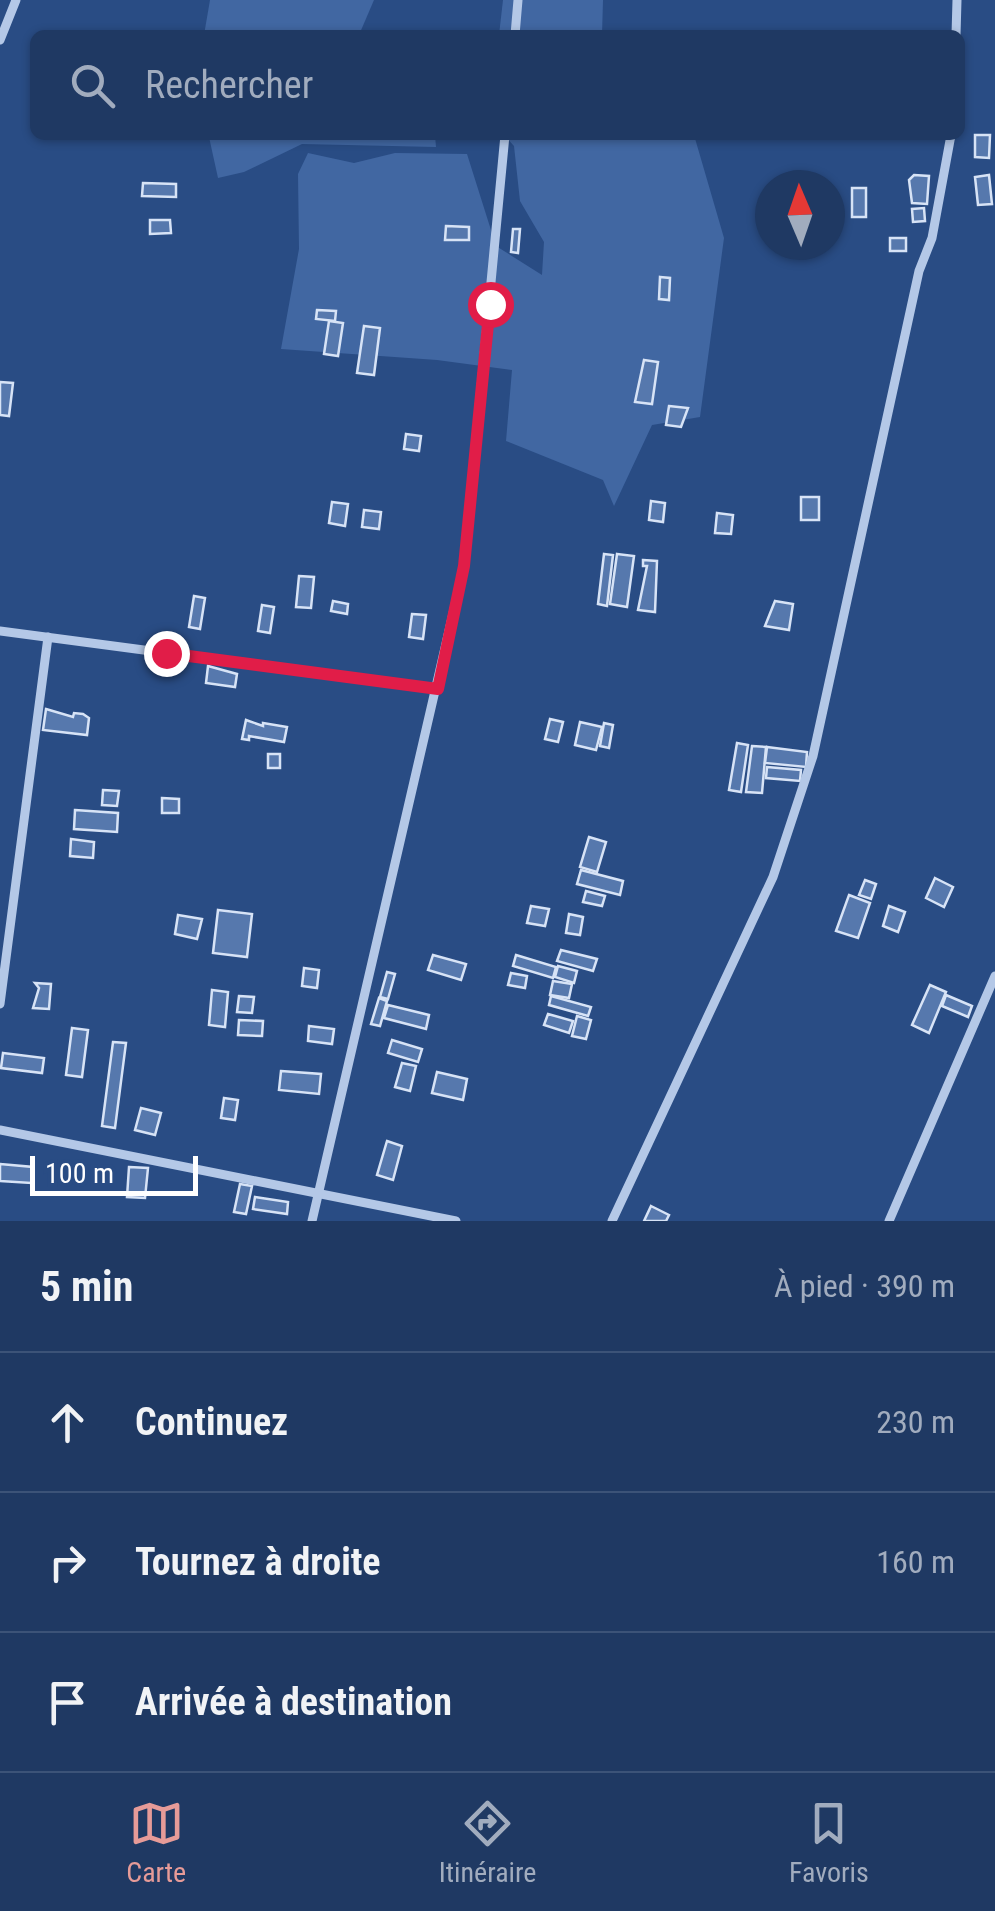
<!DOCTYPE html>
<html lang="fr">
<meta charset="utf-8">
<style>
body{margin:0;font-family:"Roboto Condensed",sans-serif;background:#274069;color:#f1f3f6}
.compass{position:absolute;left:755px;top:170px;width:90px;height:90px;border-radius:50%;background:#1f3963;box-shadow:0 2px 8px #0004;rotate:358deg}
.scale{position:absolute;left:30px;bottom:25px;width:168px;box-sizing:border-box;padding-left:10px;border:5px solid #fff;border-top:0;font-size:28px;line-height:35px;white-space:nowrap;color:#fff;-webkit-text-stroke:8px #294c84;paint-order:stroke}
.stop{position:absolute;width:30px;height:30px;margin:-22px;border:8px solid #e11d48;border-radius:50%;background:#fff}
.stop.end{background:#e11d48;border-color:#fff;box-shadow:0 2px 10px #0008}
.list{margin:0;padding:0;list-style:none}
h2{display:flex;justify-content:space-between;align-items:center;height:130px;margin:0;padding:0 40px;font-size:42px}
h2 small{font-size:32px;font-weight:400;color:#a1acbe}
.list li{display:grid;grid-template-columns:65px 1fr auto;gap:30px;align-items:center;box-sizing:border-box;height:140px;padding:0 40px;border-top:2px solid #3c5378}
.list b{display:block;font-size:38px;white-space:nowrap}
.list em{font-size:32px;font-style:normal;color:#a1acbe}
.icon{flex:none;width:55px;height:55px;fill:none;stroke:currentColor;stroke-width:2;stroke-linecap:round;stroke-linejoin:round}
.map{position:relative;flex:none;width:995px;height:1221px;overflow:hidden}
.search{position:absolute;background:#1f3963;box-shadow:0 2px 8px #0004;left:30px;right:30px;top:30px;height:110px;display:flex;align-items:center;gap:25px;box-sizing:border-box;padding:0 35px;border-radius:15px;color:#a1acbe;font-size:38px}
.sheet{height:550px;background:#1f3963}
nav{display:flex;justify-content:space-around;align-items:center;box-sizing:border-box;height:140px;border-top:2px solid #3c5378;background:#1f3963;font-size:28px;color:#a1acbe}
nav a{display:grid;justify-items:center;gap:5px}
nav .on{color:#e69b98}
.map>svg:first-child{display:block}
.green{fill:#4167a2}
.building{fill:#5678ad;stroke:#d7e3f6;stroke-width:2.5}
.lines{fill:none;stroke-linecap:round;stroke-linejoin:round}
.street{stroke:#b4c8e7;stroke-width:9}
.route{stroke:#e11d48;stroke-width:12}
</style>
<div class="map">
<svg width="995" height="1221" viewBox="0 0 995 1221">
<rect width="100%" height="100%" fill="#294c84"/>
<g class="green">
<path d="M210 0H374L359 35H204Z"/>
<path d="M503 0H603L602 35H499Z"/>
<path d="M212 135H435L436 147 302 144 244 172 218 178 209 137Z"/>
<path d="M504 135H694L724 238 700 417 652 425 614 506 603 480 506 441 512 370 437 360 281 349 299 249 298 174 308 153 354 163 395 153 467 154 496 246 542 275 544 242 520 201 514 146Z"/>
</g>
<g class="building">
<path d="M975 135H990L989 158 975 157Z"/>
<path d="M914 175 929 176 927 204 912 203 909 180Z"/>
<path d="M989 175 992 204 978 205 975 177Z"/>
<path d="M143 183 176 184V197L142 196Z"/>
<rect x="852" y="188" width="14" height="29"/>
<path d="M924 208 925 221 913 222 912 209Z"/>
<path d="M150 220H170L171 233 150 234Z"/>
<path d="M446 226 469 227V240H445Z"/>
<path d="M513 229H520L518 253 511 252Z"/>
<rect x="890" y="238" width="16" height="13"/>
<path d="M660 277 670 278 669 300 659 299Z"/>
<path d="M317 310 336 311 335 321 316 319Z"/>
<path d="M329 321 343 323 338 356 324 354Z"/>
<path d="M364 326 380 328 374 375 357 373Z"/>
<path d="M644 360 658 362 652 404 635 402Z"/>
<path d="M0 382 13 383 9 416 0 415Z"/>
<path d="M669 406 688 408 681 427 666 425Z"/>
<path d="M406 434 421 436 419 451 404 449Z"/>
<rect x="801" y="497" width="18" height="23"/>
<path d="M651 501 665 503 663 522 649 520Z"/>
<path d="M332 502 348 504 345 526 329 523Z"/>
<path d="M364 510 381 512 379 529 362 527Z"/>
<path d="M717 513 733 515 731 534 715 533Z"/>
<path d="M604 554 613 555 607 606 598 604Z"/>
<path d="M617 554 634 556 627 607 610 604Z"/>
<path d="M643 560 657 561 655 612 638 610 647 566H643Z"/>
<path d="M299 576 314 577 311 608 296 607Z"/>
<path d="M194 596 205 598 200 629 189 627Z"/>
<path d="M333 601 348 604 347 614 331 611Z"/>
<path d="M775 601 793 604 789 630 765 626Z"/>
<path d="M262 605 274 607 270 633 258 631Z"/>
<path d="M412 614 426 615 423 639 409 637Z"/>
<path d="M208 666 237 674 235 687 206 683Z"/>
<path d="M46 709 73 717 74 713 83 714 89 718 87 735 43 730Z"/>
<path d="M550 719 563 722 558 742 545 739Z"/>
<path d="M246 720 263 726V723L287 727 284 742 249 736V740L242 739Z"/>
<path d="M580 722 602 727 596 750 575 745Z"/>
<path d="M604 723 613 725 609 748 600 746Z"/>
<path d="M737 743 748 745 741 792 729 790Z"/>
<path d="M752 746 766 747 762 793 746 792Z"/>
<path d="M767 747 807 752 806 767 765 763Z"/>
<rect x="268" y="754" width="12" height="14"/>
<path d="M767 767 801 770 800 781 766 778Z"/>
<path d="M103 790 119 791 117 806 102 805Z"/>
<path d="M162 798 179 799V813H162Z"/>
<path d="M75 810 118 813 117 832 74 829Z"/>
<path d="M589 837 606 842 597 872 580 867Z"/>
<path d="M71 839 94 842 93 858 70 856Z"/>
<path d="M581 870 623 881 620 895 577 884Z"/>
<path d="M935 878 953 887 944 907 926 898Z"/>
<path d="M865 880 876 884 871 899 859 895Z"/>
<path d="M586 891 605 896 602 906 583 902Z"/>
<path d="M849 895 870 903 858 938 836 931Z"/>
<path d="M531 906 549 909 545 926 527 923Z"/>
<path d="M889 906 905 912 898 932 883 926Z"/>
<path d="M218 910 252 914 247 957 213 953Z"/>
<path d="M569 914 583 917 580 935 566 933Z"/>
<path d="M178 915 202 919 197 939 175 934Z"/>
<path d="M561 950 597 959 593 971 557 961Z"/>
<path d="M433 955 466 964 461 980 428 970Z"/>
<path d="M516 955 556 967 553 978 513 966Z"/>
<path d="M558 966 577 971 574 983 555 977Z"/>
<path d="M304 968 319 970 317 988 302 986Z"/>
<path d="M387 972 395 974 388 999 380 997Z"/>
<path d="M511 973 527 976 525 988 508 985Z"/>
<path d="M553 981 572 984 569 998 550 995Z"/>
<path d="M35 983 51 984 49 1009 33 1008 39 988Z"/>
<path d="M930 985 946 992 929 1033 912 1025Z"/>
<path d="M212 990 228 992 225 1027 209 1025Z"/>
<path d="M946 995 972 1006 968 1017 942 1006Z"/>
<path d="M239 996 254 997 252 1013 237 1012Z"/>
<path d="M551 996 591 1007 588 1016 549 1005Z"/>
<path d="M379 998 387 1001 380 1026 371 1024Z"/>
<path d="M388 1005 429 1015 426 1029 384 1018Z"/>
<path d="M548 1014 573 1021 569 1033 544 1025Z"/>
<path d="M577 1016 591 1020 586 1039 572 1036Z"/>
<path d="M239 1020 263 1021 262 1036 238 1035Z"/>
<path d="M309 1026 334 1029 332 1044 308 1041Z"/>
<path d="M72 1028 88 1030 82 1077 66 1075Z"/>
<path d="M392 1040 422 1049 418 1062 388 1053Z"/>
<path d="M113 1042 126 1043 115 1128 102 1126Z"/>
<path d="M3 1053 44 1058 42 1073 1 1068Z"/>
<path d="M402 1063 416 1066 410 1091 395 1087Z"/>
<path d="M281 1071 321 1074 319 1094 279 1090Z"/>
<path d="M437 1072 467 1079 463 1100 432 1093Z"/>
<path d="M224 1098 238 1100 235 1120 221 1118Z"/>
<path d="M141 1108 161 1113 155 1135 135 1130Z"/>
<path d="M387 1141 402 1146 393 1180 377 1175Z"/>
<path d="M0 1164 33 1167 31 1183 0 1181Z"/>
<path d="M129 1167 148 1168 145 1198 127 1197Z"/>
<path d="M240 1184 252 1186 246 1214 234 1212Z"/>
<path d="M255 1197 288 1202 287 1214 253 1209Z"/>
<path d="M651 1206 669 1215 666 1221H644Z"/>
</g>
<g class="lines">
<g class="street">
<path d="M515 35 518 0"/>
<path d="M956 35 957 0"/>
<path d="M0 40 16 0"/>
<path d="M0 631 438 689"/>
<path d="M0 1004 48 637"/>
<path d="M0 1130 456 1221"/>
<path d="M312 1221 464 566 505 135"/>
<path d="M612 1221 773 877 813 756 919 271 932 238 951 135"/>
<path d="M889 1221 995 976"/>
</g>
</g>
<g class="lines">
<path class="route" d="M166 653 438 689 464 566 490 304"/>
</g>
</svg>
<svg class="compass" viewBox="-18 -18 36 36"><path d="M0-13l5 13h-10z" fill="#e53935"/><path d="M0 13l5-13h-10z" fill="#a1acbe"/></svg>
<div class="scale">100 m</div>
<div class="stop" style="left:490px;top:304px"></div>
<div class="stop end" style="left:166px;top:653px"></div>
<div class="search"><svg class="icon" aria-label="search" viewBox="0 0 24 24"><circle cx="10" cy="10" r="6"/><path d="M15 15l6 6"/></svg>Rechercher</div>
</div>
<section class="sheet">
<h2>5 min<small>À pied · 390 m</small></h2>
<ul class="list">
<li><svg class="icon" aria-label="ahead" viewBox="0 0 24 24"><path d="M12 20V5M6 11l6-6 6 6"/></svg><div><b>Continuez</b></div><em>230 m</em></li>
<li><svg class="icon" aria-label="right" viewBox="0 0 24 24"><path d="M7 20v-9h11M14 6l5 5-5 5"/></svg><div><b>Tournez à droite</b></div><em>160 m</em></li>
<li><svg class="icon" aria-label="arrive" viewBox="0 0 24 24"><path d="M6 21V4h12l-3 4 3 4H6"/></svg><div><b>Arrivée à destination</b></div></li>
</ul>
</section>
<nav>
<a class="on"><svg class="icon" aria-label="map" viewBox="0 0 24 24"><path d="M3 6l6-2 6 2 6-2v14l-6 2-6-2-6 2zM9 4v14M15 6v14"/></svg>Carte</a>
<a><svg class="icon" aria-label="directions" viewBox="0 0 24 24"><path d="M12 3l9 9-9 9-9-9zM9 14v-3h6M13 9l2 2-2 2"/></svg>Itinéraire</a>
<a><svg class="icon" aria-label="saved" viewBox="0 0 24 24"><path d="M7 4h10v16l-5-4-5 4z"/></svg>Favoris</a>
</nav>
